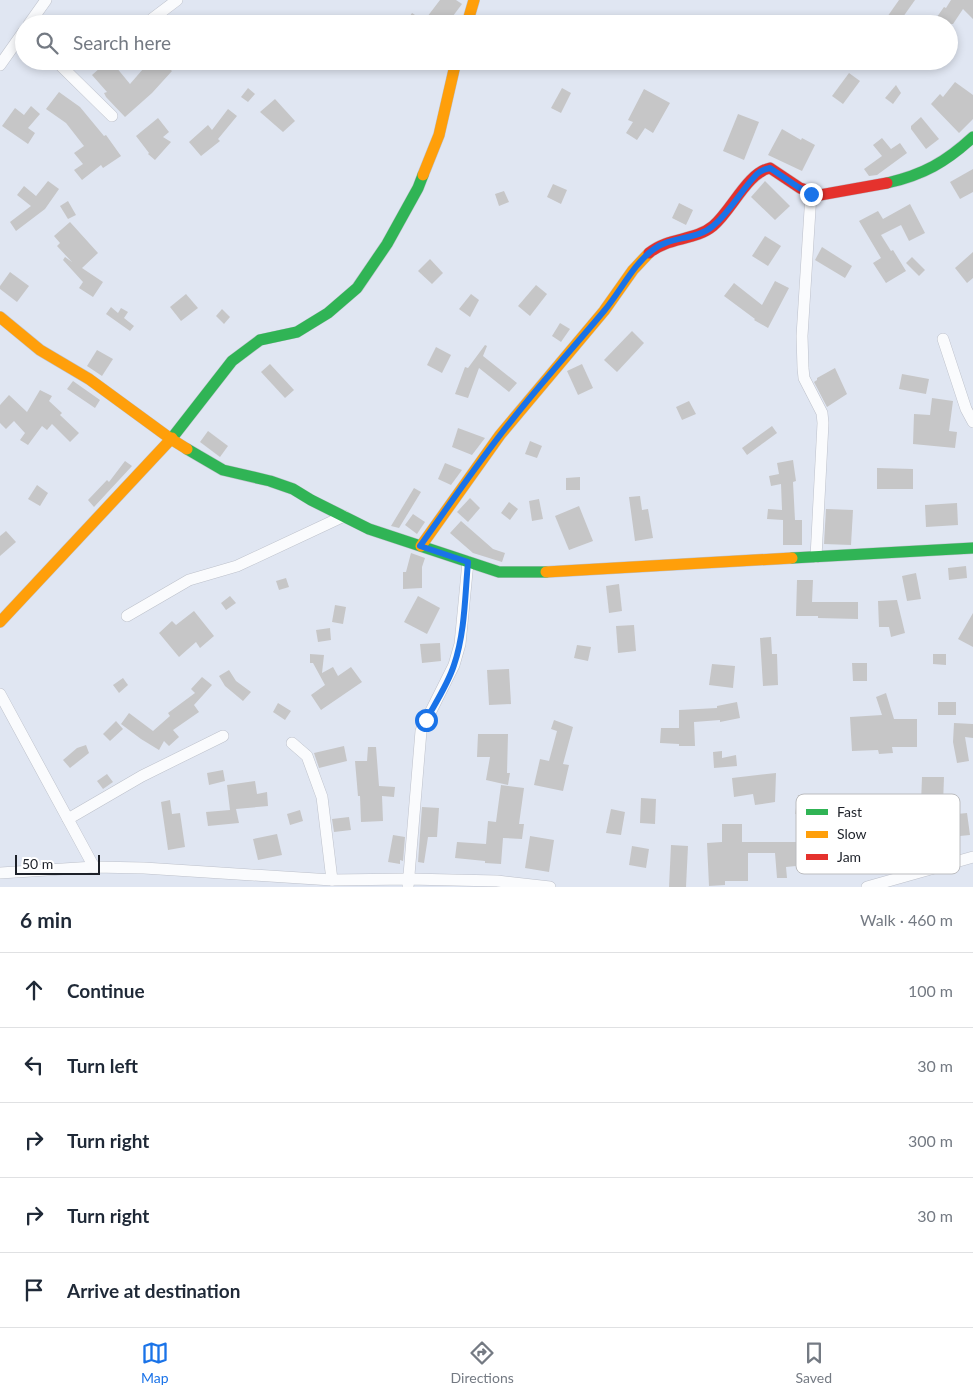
<!DOCTYPE html>
<meta charset="utf-8">
<style>
body{margin:0;font-family:Lato,sans-serif;background:#f6f6f7;color:#1f2937}
.scale{position:absolute;left:15px;bottom:12px;width:85px;box-sizing:border-box;padding-left:5px;border:2px solid #1d2129;border-top:0;font-size:14px;line-height:18px;white-space:nowrap;color:#1d2129;-webkit-text-stroke:4px #fff;paint-order:stroke}
.stop{position:absolute;width:15px;height:15px;margin:-11px;border:4px solid #1a73e8;border-radius:50%;background:#fff}
.stop.end{background:#1a73e8;border-color:#fff;box-shadow:0 1px 5px #0008}
.list{margin:0;padding:0;list-style:none}
h2{display:flex;justify-content:space-between;align-items:center;height:65px;margin:0;padding:0 20px;font-size:21px}
h2 small{font-size:16px;font-weight:400;color:#747a83}
.list li{display:grid;grid-template-columns:32px 1fr auto;gap:15px;align-items:center;box-sizing:border-box;height:75px;padding:0 20px;border-top:1px solid #e0e1e3}
.list b{display:block;font-size:19px;white-space:nowrap}
.list em{font-size:16px;font-style:normal;color:#747a83}
.icon{flex:none;width:28px;height:28px;fill:none;stroke:currentColor;stroke-width:2;stroke-linecap:round;stroke-linejoin:round}
.map{position:relative;flex:none;width:973px;height:887px;overflow:hidden}
.search{position:absolute;background:#fff;box-shadow:0 2px 8px #0003;left:15px;right:15px;top:15px;height:55px;display:flex;align-items:center;gap:12px;box-sizing:border-box;padding:0 18px;border-radius:28px;color:#747a83;font-size:19px}
.sheet{height:440px;background:#fff}
nav{display:flex;justify-content:space-around;align-items:center;box-sizing:border-box;height:70px;border-top:1px solid #e0e1e3;background:#fff;font-size:14px;color:#747a83}
nav a{display:grid;justify-items:center;gap:2px}
nav .on{color:#1a73e8}
.map>svg:first-child{display:block}
.building{fill:#c6c6c7}
.lines{fill:none;stroke-linecap:round;stroke-linejoin:round}
.street-casing{stroke:#bdc1cb;stroke-width:12}
.fast-casing{stroke:#bdc1cb;stroke-width:12}
.slow-casing{stroke:#bdc1cb;stroke-width:12}
.jam-casing{stroke:#bdc1cb;stroke-width:12}
.street{stroke:#fafbfd;stroke-width:11}
.fast{stroke:#30b455;stroke-width:11}
.slow{stroke:#ff9f0a;stroke-width:11}
.jam{stroke:#e5322d;stroke-width:11}
.route{stroke:#1a73e8;stroke-width:6}
.key{fill:#fff;stroke:#bbbcbf;stroke-width:1}
.key-label{font-size:14px;fill:#1d2129}
</style>
<div class="map">
<svg width="973" height="887" viewBox="0 0 973 887">
<rect width="100%" height="100%" fill="#e0e6f2"/>
<g class="building">
<path d="M440 0H456L462 4 447 24H405L412 13 424 21Z"/>
<path d="M899 0H915L898 24H891L885 20Z"/>
<path d="M951 0H973V19L963 9 953 24H932L944 7 946 8Z"/>
<path d="M108 61H111L130 84 150 61H161L172 71 152 93 125 117 106 97 104 93 107 92 92 75Z"/>
<path d="M849 73 860 81 843 104 832 96Z"/>
<path d="M955 82 973 95V119L959 133 931 104 940 94 943 97Z"/>
<path d="M896 85 901 93 893 104 885 98Z"/>
<path d="M248 88 255 94 248 102 241 97Z"/>
<path d="M562 88 571 93 561 113 551 108Z"/>
<path d="M644 89 670 103 653 133 645 128 637 140 626 133 633 122 628 120Z"/>
<path d="M59 92 80 107 104 136 106 135 121 156 103 168 101 165 82 180 74 170 83 164 74 153 84 146 66 123 46 109Z"/>
<path d="M275 99 295 121 283 132 260 112Z"/>
<path d="M31 106 40 114 28 128 35 133 28 144 2 126 15 108 24 115Z"/>
<path d="M228 109 237 116 218 139 220 141 201 156 189 142 208 125 212 130Z"/>
<path d="M738 114 759 122 744 160 723 151Z"/>
<path d="M921 117 939 139 926 149 911 129V126Z"/>
<path d="M158 118 169 132 163 137 171 142 155 160 148 154 149 153 136 136Z"/>
<path d="M782 129 801 140 802 138 815 145 802 171 768 155Z"/>
<path d="M882 138 891 149 900 143 907 153 877 175 869 176 864 169 882 156 873 145Z"/>
<path d="M973 169V192L960 199 950 182Z"/>
<path d="M48 181 59 189 45 209 16 231 10 222 31 206 17 195 24 186 36 196Z"/>
<path d="M765 181 790 206 775 220 751 197Z"/>
<path d="M553 184 567 190 561 204 547 197Z"/>
<path d="M504 191 509 202 499 206 495 194Z"/>
<path d="M68 201 76 215 68 219 60 206Z"/>
<path d="M679 203 693 210 686 225 672 218Z"/>
<path d="M910 204 925 233 909 241 901 225 881 235 891 251 893 250 906 271 886 283 873 263 881 258 859 221 878 211 883 219Z"/>
<path d="M70 222 98 253 82 268 103 282 93 297 79 288 83 282 63 260 65 257 72 262 57 246 60 243 54 236Z"/>
<path d="M765 236 781 246 768 266 752 256Z"/>
<path d="M822 247 852 266 845 278 815 260Z"/>
<path d="M973 252V278L967 283 955 268Z"/>
<path d="M912 257 925 270 919 276 906 263Z"/>
<path d="M430 259 443 273 432 284 418 271Z"/>
<path d="M10 272 29 286 17 302 0 289V286Z"/>
<path d="M775 281 789 288 768 328 754 320 755 319 724 296 734 283 762 305Z"/>
<path d="M536 285 547 294 530 316 518 306Z"/>
<path d="M186 294 198 308 181 321 170 307Z"/>
<path d="M471 294 479 300 470 317 459 309Z"/>
<path d="M111 307 118 313 121 308 128 312 124 318 134 326 130 331 106 314Z"/>
<path d="M222 309 230 317 224 324 216 316Z"/>
<path d="M560 323 570 329 561 342 552 336Z"/>
<path d="M632 331 644 343 617 372 604 360Z"/>
<path d="M485 345 487 346 483 356 517 383 509 392 479 368 468 398 455 394 465 367 468 368Z"/>
<path d="M436 347 451 355 442 373 427 365Z"/>
<path d="M97 350 113 359 102 376 87 366Z"/>
<path d="M270 364 294 390 285 398 261 372Z"/>
<path d="M582 364 593 388 578 395 567 371Z"/>
<path d="M835 368 847 394 827 407 814 382 817 380V378Z"/>
<path d="M902 374 929 379 926 394 899 389Z"/>
<path d="M73 381 100 400 95 408 67 389Z"/>
<path d="M40 390 52 396 49 401 62 413 60 415 79 433 70 442 52 424 47 430 42 426 28 445 20 440 25 433 14 421 6 429 0 423V405L9 395 27 412Z"/>
<path d="M932 398 953 401 949 431 957 432 955 448 913 444 914 414 930 415Z"/>
<path d="M689 401 696 414 682 420 676 407Z"/>
<path d="M772 426 777 433 747 455 742 448Z"/>
<path d="M458 428 485 438 472 455 452 447Z"/>
<path d="M208 431 228 446 220 457 200 442Z"/>
<path d="M530 441 542 446 537 458 525 454Z"/>
<path d="M793 460 796 481 793 482 795 520H802V545H783V520L767 519 768 509 782 510 781 484 771 486 769 476 779 474 777 463Z"/>
<path d="M125 461 132 466 94 507 88 500 107 480 109 482Z"/>
<path d="M445 463 462 470 451 485 438 479Z"/>
<path d="M877 468 913 469V489H877Z"/>
<path d="M580 477V490H566V478Z"/>
<path d="M37 485 48 493 40 506 28 499Z"/>
<path d="M414 488 421 492 399 528 391 526Z"/>
<path d="M640 496 642 510 648 509 653 538 635 541 629 497Z"/>
<path d="M470 498 480 508 468 522 457 512Z"/>
<path d="M539 499 543 519 532 521 529 501Z"/>
<path d="M509 502 518 509 510 520 501 513Z"/>
<path d="M957 503 958 525 926 527 925 505Z"/>
<path d="M579 506 593 541 569 550 555 516Z"/>
<path d="M826 509 853 510 851 545 824 544Z"/>
<path d="M413 514 425 522 417 534 405 525Z"/>
<path d="M461 521 493 549 505 553 502 562 473 553 450 533Z"/>
<path d="M6 531 16 542 0 556V536Z"/>
<path d="M411 553 425 558 422 567V588L403 589V572H406Z"/>
<path d="M966 566 967 578 949 580 948 568Z"/>
<path d="M916 573 921 599 907 601 902 576Z"/>
<path d="M286 578 289 587 279 590 276 581Z"/>
<path d="M797 580H813L812 602H858V619L818 618V616H796Z"/>
<path d="M619 584 622 611 609 613 606 586Z"/>
<path d="M230 596 236 603 226 610 221 603Z"/>
<path d="M418 596 440 608 427 634 404 622Z"/>
<path d="M897 600 905 633 891 637 889 627H879L878 601Z"/>
<path d="M335 605 346 607 343 624 332 622Z"/>
<path d="M194 611 214 636 200 648 196 642 179 657 159 633 172 621 176 625Z"/>
<path d="M973 613V647L958 639Z"/>
<path d="M634 625 636 651 618 653 616 626Z"/>
<path d="M330 628 331 640 318 642 316 630Z"/>
<path d="M771 637 772 654H777L778 685 763 686 760 638Z"/>
<path d="M440 643 441 661 422 663 420 644Z"/>
<path d="M577 645 591 647 588 661 574 658Z"/>
<path d="M310 654 324 655 322 673 333 667 338 676 351 667 362 682 321 710 311 695 325 685 313 663H310Z"/>
<path d="M933 654H946V665L933 664Z"/>
<path d="M852 663H867V681H853Z"/>
<path d="M712 664 735 666 733 688 709 685Z"/>
<path d="M509 669 511 704 489 705 487 670Z"/>
<path d="M229 670 236 681 251 692 243 701 225 686 219 676Z"/>
<path d="M202 677 212 685 194 705 199 712 173 730 179 737 169 746 164 741 159 750 141 739 121 724 129 713 153 731 170 716 168 713 195 693 191 689Z"/>
<path d="M123 678 128 685 119 693 113 685Z"/>
<path d="M886 693 894 719H917V747H892L893 753 879 754 878 750 852 751 850 717 882 715 876 697Z"/>
<path d="M737 702 740 718 720 722V720L694 722 695 746H679V744L660 743 661 728H679V710L717 708V706Z"/>
<rect x="938" y="702" width="18" height="13"/>
<path d="M278 703 291 711 285 720 273 712Z"/>
<path d="M554 720 573 727 563 764 569 765 563 791 534 785 540 759 549 761 557 731 551 729Z"/>
<path d="M116 721 123 729 110 741 103 734Z"/>
<path d="M954 723 973 724V738L965 737 969 761 957 763 953 742Z"/>
<path d="M478 734H508L507 773H510L508 785 486 780 490 757H477Z"/>
<path d="M86 745 89 753 70 768 63 760 77 748Z"/>
<path d="M344 746 347 761 319 768 314 753Z"/>
<path d="M368 747H376L379 786 395 787 394 797 382 796 383 821 361 822 360 796H358L355 761H367Z"/>
<path d="M722 751V758L736 755 737 766 714 768 713 752Z"/>
<path d="M223 770 225 781 209 785 207 773Z"/>
<path d="M776 773 775 802 755 805 753 794 734 797 732 778Z"/>
<path d="M107 774 113 782 103 789 97 781Z"/>
<path d="M922 777H944L943 804 921 803Z"/>
<path d="M255 781 257 794 267 792 268 806 236 809 239 823 208 826 206 812 230 810 227 785Z"/>
<path d="M501 785 524 788 519 824H524L522 839 503 838 501 864 485 863V861L455 858 457 842 486 844 488 821 496 822Z"/>
<path d="M798 795 821 798 818 817 795 814Z"/>
<path d="M641 798 656 799 655 824 640 823Z"/>
<path d="M170 800 172 814 180 813 185 847 168 850 161 802Z"/>
<path d="M422 807 439 808 437 837H428L424 863 418 862Z"/>
<path d="M611 809 625 812 621 835 606 833Z"/>
<path d="M300 810 303 821 290 825 287 814Z"/>
<path d="M967 813 970 835 960 836 957 814Z"/>
<path d="M349 817 351 830 334 832 332 819Z"/>
<path d="M722 824H742V842H804L806 865 786 867 787 878H777L775 853H748V881H725V885L709 886 707 843 722 842Z"/>
<path d="M277 834 282 855 258 860 253 839Z"/>
<path d="M393 835 405 837 403 861 400 860V864L388 862Z"/>
<path d="M530 836 554 840 549 872 525 868Z"/>
<path d="M671 845 688 846 686 887H669Z"/>
<path d="M632 846 649 849 646 868 629 865Z"/>
</g>
<g class="lines">
<g class="street-casing">
<g id="street">
<path d="M152 19 177 0"/>
<path d="M29 24 46 0"/>
<path d="M56 61 112 116"/>
<path d="M0 65 24 31"/>
<path d="M811 194 802 336 803 368 804 378 822 413 823 423 816 557"/>
<path d="M943 339 966 409 973 422"/>
<path d="M127 616 189 580 237 566 344 516"/>
<path d="M0 694 94 867"/>
<path d="M292 743 307 756 322 797 332 880"/>
<path d="M68 819 142 776 223 736"/>
<path d="M0 873 94 867 144 868 332 880 409 879 497 881 550 887"/>
<path d="M408 887 421 731 454 665 460 644 468 562"/>
<path d="M867 887 973 857"/>
</g>
</g>
<g class="fast-casing">
<g id="fast">
<path d="M887 183C923 175 946 162 973 137"/>
<path d="M172 438 232 361 260 340 297 332 328 313 357 288 387 244 418 188 423 175"/>
<path d="M187 449 223 470 270 481 293 489 311 500 369 529 499 572H546"/>
<path d="M792 558 973 548"/>
</g>
</g>
<g class="slow-casing">
<g id="slow">
<path d="M467 24 474 0"/>
<path d="M423 175 439 135 456 61"/>
<path d="M0 317 40 350 89 379 171 439 187 449"/>
<path d="M421 546 500 435 604 311 633 270 649 253"/>
<path d="M546 572 792 558"/>
<path d="M0 622 172 438"/>
</g>
</g>
<g class="jam-casing">
<path id="jam" d="M649 253C668 237 695 241 713 226 732 210 747 173 770 168L800 188 820 195 887 183"/>
</g>
<use href="#street" class="street"/>
<use href="#fast" class="fast"/>
<use href="#slow" class="slow"/>
<use href="#jam" class="jam"/>
</g>
<g class="lines">
<path class="route" d="M426 720C436 702 448 684 454 665 465 633 465 595 468 562L420 546C450 504 479 461 512 420 541 383 574 347 604 311 621 291 633 264 654 249 671 236 697 240 713 226 731 211 741 190 757 174 761 170 765 169 770 168L798 187 811 194"/>
</g>
<rect x="796" y="794" width="164" height="80" rx="8" class="key"/>
<rect x="806" y="809" width="22" height="6" fill="#30b455"/>
<rect x="806" y="831" width="22" height="7" fill="#ff9f0a"/>
<rect x="806" y="854" width="22" height="6" fill="#e5322d"/>
<g class="key-label">
<text x="837" y="817">Fast</text>
<text x="837" y="839">Slow</text>
<text x="837" y="862">Jam</text>
</g>
</svg>
<div class="scale">50 m</div>
<div class="stop" style="left:426px;top:720px"></div>
<div class="stop end" style="left:811px;top:194px"></div>
<div class="search"><svg class="icon" aria-label="search" viewBox="0 0 24 24"><circle cx="10" cy="10" r="6"/><path d="M15 15l6 6"/></svg>Search here</div>
</div>
<section class="sheet">
<h2>6 min<small>Walk · 460 m</small></h2>
<ul class="list">
<li><svg class="icon" aria-label="ahead" viewBox="0 0 24 24"><path d="M12 20V5M6 11l6-6 6 6"/></svg><div><b>Continue</b></div><em>100 m</em></li>
<li><svg class="icon" aria-label="left" viewBox="0 0 24 24"><path d="M17 20v-9H6M10 6l-5 5 5 5"/></svg><div><b>Turn left</b></div><em>30 m</em></li>
<li><svg class="icon" aria-label="right" viewBox="0 0 24 24"><path d="M7 20v-9h11M14 6l5 5-5 5"/></svg><div><b>Turn right</b></div><em>300 m</em></li>
<li><svg class="icon" aria-label="right" viewBox="0 0 24 24"><path d="M7 20v-9h11M14 6l5 5-5 5"/></svg><div><b>Turn right</b></div><em>30 m</em></li>
<li><svg class="icon" aria-label="arrive" viewBox="0 0 24 24"><path d="M6 21V4h12l-3 4 3 4H6"/></svg><div><b>Arrive at destination</b></div></li>
</ul>
</section>
<nav>
<a class="on"><svg class="icon" aria-label="map" viewBox="0 0 24 24"><path d="M3 6l6-2 6 2 6-2v14l-6 2-6-2-6 2zM9 4v14M15 6v14"/></svg>Map</a>
<a><svg class="icon" aria-label="directions" viewBox="0 0 24 24"><path d="M12 3l9 9-9 9-9-9zM9 14v-3h6M13 9l2 2-2 2"/></svg>Directions</a>
<a><svg class="icon" aria-label="saved" viewBox="0 0 24 24"><path d="M7 4h10v16l-5-4-5 4z"/></svg>Saved</a>
</nav>
